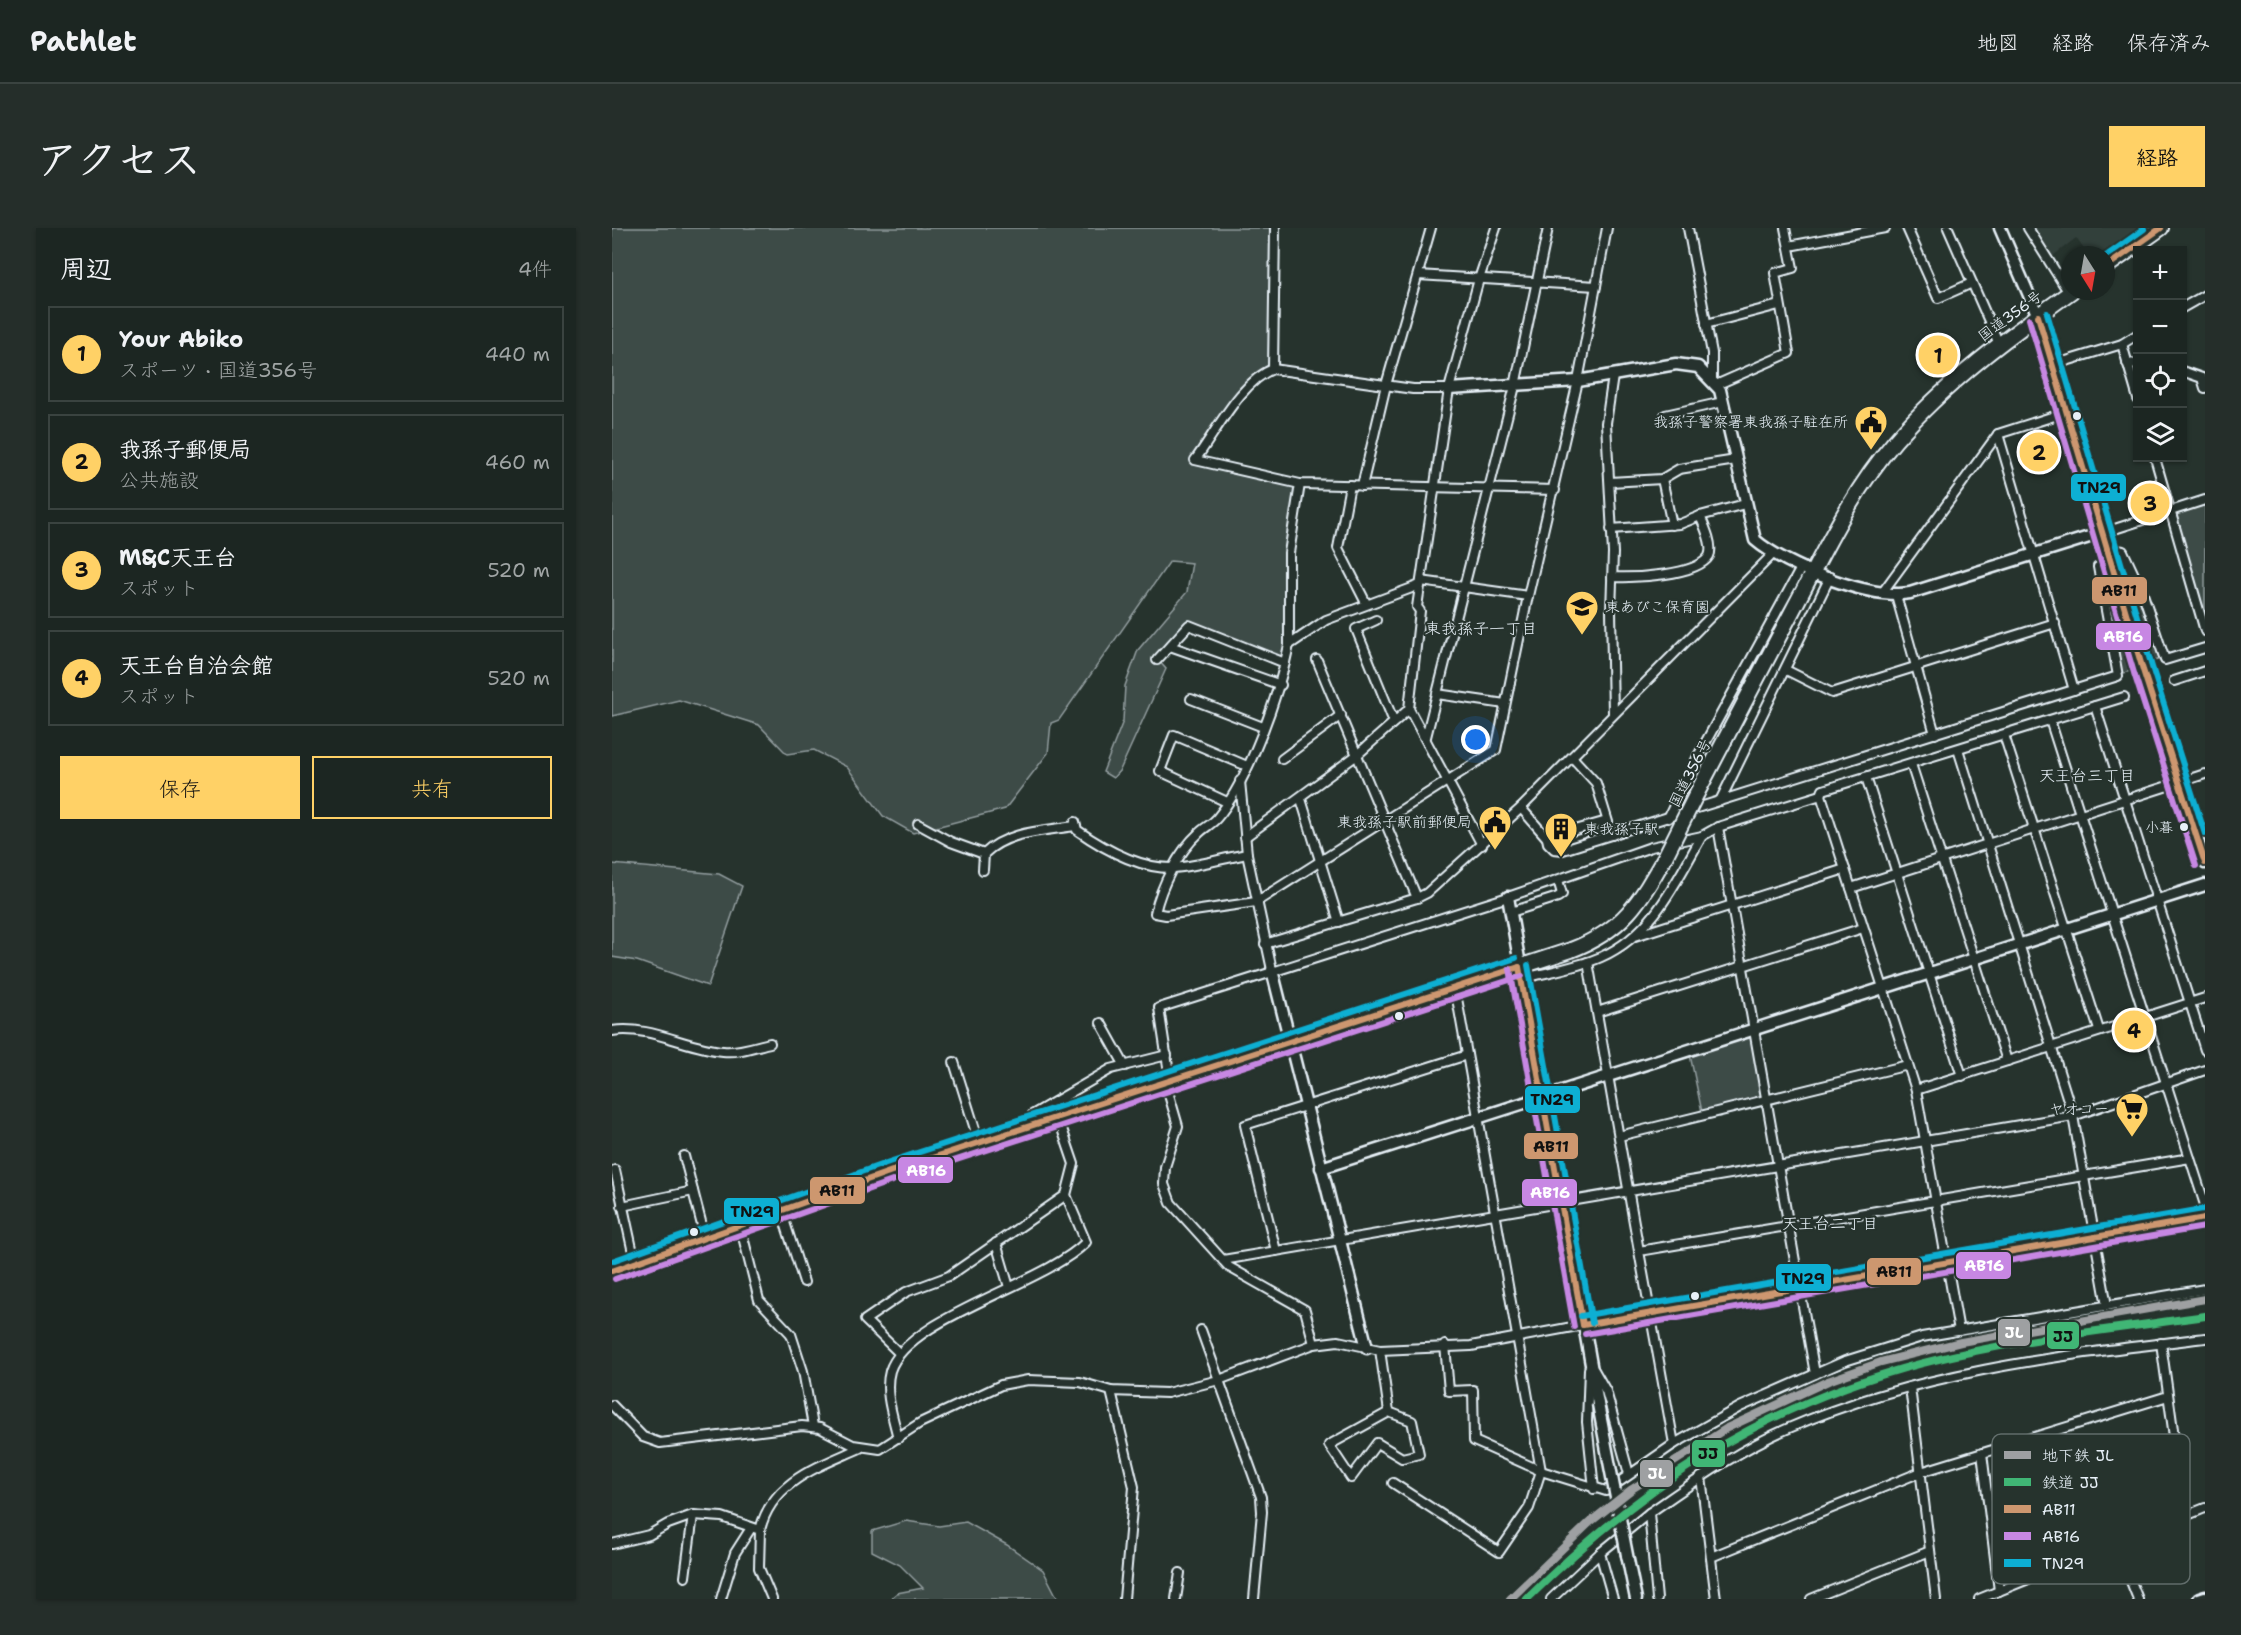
<!DOCTYPE html>
<html lang="ja">
<meta charset="utf-8">
<style>
body{margin:0;font-family:"Shantell Sans","Klee One",sans-serif;background:#252e2a;color:#f1f3f6}
.controls{position:absolute;right:18px;top:18px;display:grid;overflow:hidden;border-radius:0px;box-shadow:0 2px 4px #0004}
.controls button{width:54px;height:54px;display:grid;place-items:center;padding:0;border:0;border-bottom:2px solid #3a4340;background:#1c2622;color:#f1f3f6;font:30px sans-serif}
.compass{position:absolute;left:1449px;top:18px;width:54px;height:54px;border-radius:50%;background:#1c2622;box-shadow:0 2px 4px #0004;rotate:169deg}
.you{position:absolute;left:864px;top:512px;width:21px;height:21px;margin:-15px;border:4px solid #fff;border-radius:50%;background:#1a73e8;box-shadow:0 0 0 9px #1a73e833}
.badge{display:grid;place-items:center;width:39px;height:39px;border-radius:50%;background:#ffd166;color:#111;font-size:20px;font-weight:700}
.pin{position:absolute;translate:-50% -50%;border:3px solid #fff;box-shadow:0 2px 6px #0006}
.list{margin:0;padding:0;list-style:none}
h2{display:flex;justify-content:space-between;align-items:center;height:78px;margin:0;padding:0 24px;font-size:26px}
h2 small{font-size:20px;font-weight:400;color:#a0a5a5}
.list li{display:grid;grid-template-columns:39px 1fr auto;gap:18px;align-items:center;box-sizing:border-box;height:96px;margin:0 12px 12px;padding:0 12px;border:2px solid #3a4340;border-radius:0px}
.list b{display:block;font-size:22px;white-space:nowrap}
.list p{margin:0;font-size:20px;white-space:nowrap;color:#a0a5a5}
.list em{font-size:20px;font-style:normal;color:#a0a5a5}
.actions{display:flex;gap:12px;padding:18px 24px}
.actions a{flex:1;padding:14px 0;border:2px solid #ffd166;border-radius:0px;text-align:center;font-size:21px;color:#ffd166}
.actions .main{background:#ffd166;color:#111}
.icon{flex:none;width:33px;height:33px;fill:none;stroke:currentColor;stroke-width:2;stroke-linecap:round;stroke-linejoin:round}
.map{position:relative;flex:none;width:1593px;height:1371px;overflow:hidden;border-radius:0px}
header{display:flex;align-items:center;gap:36px;box-sizing:border-box;height:84px;padding:0 30px;background:#1c2622;border-bottom:2px solid #3a4340}
header strong{font-size:28px}
nav{display:flex;gap:33px;margin-inline-start:auto;font-size:21px}
.intro{display:flex;align-items:center;justify-content:space-between;box-sizing:border-box;height:144px;padding:0 36px}
h1{margin:0;font-size:42px}
.button{padding:15px 27px;border-radius:0px;background:#ffd166;color:#111;font-size:21px;font-weight:700}
main{display:flex;gap:36px;padding:0 36px}
aside{flex:1;background:#1c2622;border-radius:0px;box-shadow:0 2px 4px #0004}
.map>svg:first-child{display:block}
.built{fill:#333f3a}
.green{fill:#3e4b47;stroke:#939ea0;stroke-width:1.5}
.lines{fill:none;stroke-linecap:round;stroke-linejoin:round}
.street-casing{stroke:#e8f1f8;stroke-width:12}
.secondary-casing{stroke:#e8f1f8;stroke-width:15}
.highway-casing{stroke:#e8f1f8;stroke-width:18}
.street{stroke:#26332d;stroke-width:8}
.secondary{stroke:#26332d;stroke-width:10}
.highway{stroke:#26332d;stroke-width:14}
.secondary-bridge-casing{stroke:#e8f1f8;stroke-width:15;stroke-linecap:butt}
.highway-bridge-casing{stroke:#e8f1f8;stroke-width:18;stroke-linecap:butt}
.secondary-bridge{stroke:#26332d;stroke-width:10}
.highway-bridge{stroke:#26332d;stroke-width:14}
.bus-1-casing{stroke:#26332d;stroke-width:10}
.bus-2-casing{stroke:#26332d;stroke-width:10}
.bus-3-casing{stroke:#26332d;stroke-width:10}
.bus-1{stroke:#cd976f;stroke-width:6}
.bus-2{stroke:#c787e3;stroke-width:6}
.bus-3{stroke:#0dafd3;stroke-width:6}
.rail-1-casing{stroke:#26332d;stroke-width:12}
.rail-1{stroke:#40b675;stroke-width:8}
.metro-1-casing{stroke:#26332d;stroke-width:12}
.metro-1{stroke:#9ea0a2;stroke-width:8}
.bus-dot{fill:#e8f1f8;stroke:#26332d;stroke-width:2}
.labels{text-anchor:middle;dominant-baseline:central;stroke-width:4.5;stroke-linejoin:round;paint-order:stroke}
.bus-label{font-size:14px;fill:#e8f1f8;stroke:#26332d;text-anchor:end}
.street-label{font-size:15px;fill:#e8f1f8;stroke:#26332d}
.poi-label{font-size:15px;fill:#e8f1f8;stroke:#26332d;text-anchor:end}
.neighbourhood-label{font-size:16px;fill:#e8f1f8;stroke:#26332d}
.key{fill:#26332d;stroke:#606c6a;stroke-width:1.5}
.key-label{font-size:16px;fill:#e8f1f8}
.line-badge{stroke:#26332d;stroke-width:2}
.badge-label{font-size:16px;text-anchor:middle;font-weight:bold;fill:#fff}
.pale-badge-label{font-size:16px;text-anchor:middle;font-weight:bold;fill:#111}
</style>
<header>
<strong>Pathlet</strong>
<nav><a>地図</a><a>経路</a><a>保存済み</a></nav>
</header>
<div class="intro"><h1>アクセス</h1><a class="button">経路</a></div>
<main>
<aside>
<h2>周辺<small>4件</small></h2>
<ul class="list">
<li><span class="badge">1</span><div><b>Your Abiko</b><p>スポーツ · 国道356号</p></div><em>440 m</em></li>
<li><span class="badge">2</span><div><b>我孫子郵便局</b><p>公共施設</p></div><em>460 m</em></li>
<li><span class="badge">3</span><div><b>M&amp;C天王台</b><p>スポット</p></div><em>520 m</em></li>
<li><span class="badge">4</span><div><b>天王台自治会館</b><p>スポット</p></div><em>520 m</em></li>
</ul>
<div class="actions"><a class="main">保存</a><a>共有</a></div>
</aside>
<div class="map">
<svg width="1593" height="1371" viewBox="0 0 1593 1371">
<rect width="100%" height="100%" fill="#26332d"/>
<filter id="ink" filterUnits="userSpaceOnUse"><feTurbulence type="fractalNoise" baseFrequency=".0167" numOctaves="2"/><feDisplacementMap in="SourceGraphic" scale="12" xChannelSelector="R" yChannelSelector="G"/><feConvolveMatrix kernelMatrix="1 2 1 2 8 2 1 2 1" color-interpolation-filters="sRGB"/></filter>
<g filter="url(#ink)">
<path class="built" d="M1416 0H1534L1494 30V27H1476L1464 10 1437 31Z"/>
<g class="green">
<path d="M0 0H660L661 141 636 157 583 232 688 256 677 325 673 435 577 398 546 432 554 441 508 542 501 550 491 544 511 493 513 458 526 422 575 364 580 335 558 333 447 492 439 495 436 525 393 581 301 605 271 588 235 539 202 522 175 526 147 497 67 472 0 488Z"/>
<path d="M1593 275V396L1561 285Z"/>
<path d="M1510 327 1528 367 1549 431 1542 433Z"/>
<path d="M1490 344 1519 443 1508 446Z"/>
<path d="M0 636 107 646 130 658 96 758 25 733 0 729Z"/>
<path d="M1139 807 1150 870 1090 884 1078 827Z"/>
<path d="M294 1293 327 1298 354 1294 395 1317 431 1342 446 1371H278L285 1365 311 1360 288 1337 260 1323V1303Z"/>
</g>
<g class="lines">
<g class="street-casing">
<g id="street">
<path d="M1076 0 1100 125V152"/>
<path d="M1295 0 1326 70 1360 55"/>
<path d="M1336 0 1387 116"/>
<path d="M1416 0 1457 65"/>
<path d="M1177 18 1273 0"/>
<path d="M806 47 984 58"/>
<path d="M1570 80 1593 67"/>
<path d="M1094 96 1167 77"/>
<path d="M1510 116 1526 171"/>
<path d="M1515 135 1526 136"/>
<path d="M1441 137 1510 116 1526 106"/>
<path d="M661 141 663 0"/>
<path d="M1570 143 1590 150 1593 160"/>
<path d="M1001 148 994 195 1001 325 999 383 1001 486"/>
<path d="M1104 157 1177 125 1163 45 1181 40 1173 0"/>
<path d="M837 161H801L661 141C629 153 604 204 583 232L688 256 943 262"/>
<path d="M1053 187 1111 174"/>
<path d="M1386 206 1462 462"/>
<path d="M1543 230 1593 403"/>
<path d="M1050 251 1060 297"/>
<path d="M998 254 1050 251 1067 241 1124 232"/>
<path d="M738 257 726 320 754 375"/>
<path d="M750 258 774 157 819 0"/>
<path d="M999 301 1068 296 1088 288 1133 276"/>
<path d="M1490 305 1593 272"/>
<path d="M1495 320 1511 323 1531 366 1553 432 1593 420"/>
<path d="M1000 349C1021 350 1085 348 1097 328 1102 318 1092 297 1088 288"/>
<path d="M809 353 916 368"/>
<path d="M808 357 714 392 677 417C667 466 637 552 605 590 600 596 592 600 587 605 566 624 549 658 543 685L554 687 644 674 884 522 916 368 966 153 995 0"/>
<path d="M1270 365 1386 206 1455 184"/>
<path d="M1284 367 1323 506"/>
<path d="M764 392 744 401 782 494"/>
<path d="M677 417V325L688 256"/>
<path d="M558 418 669 457"/>
<path d="M545 432 577 397 673 435"/>
<path d="M705 432 805 670"/>
<path d="M1174 442 1220 465 1443 395"/>
<path d="M1562 453 1593 443"/>
<path d="M825 466 893 476"/>
<path d="M579 471 651 499"/>
<path d="M1483 478 1593 822"/>
<path d="M1438 492 1578 930"/>
<path d="M1392 507 1487 802"/>
<path d="M814 509 903 158 936 0"/>
<path d="M1346 521 1461 888 1495 1078"/>
<path d="M960 529 984 555 1000 607"/>
<path d="M670 531 729 487"/>
<path d="M1299 536 1395 833"/>
<path d="M1254 549 1350 848"/>
<path d="M628 553 635 626 660 742"/>
<path d="M1209 567 1304 862 1347 1103"/>
<path d="M689 571 727 694"/>
<path d="M1108 573 1218 349"/>
<path d="M615 574 548 543 562 507 635 538"/>
<path d="M909 580 935 610 936 615 942 621 951 622 1506 448 1486 339 1499 334"/>
<path d="M1056 590 1086 528 1189 340"/>
<path d="M463 594 465 602C492 621 527 641 562 640 586 638 612 630 635 626"/>
<path d="M306 596 339 614 372 626"/>
<path d="M1106 599 1203 1146"/>
<path d="M633 609 745 527 797 481"/>
<path d="M935 610 995 593"/>
<path d="M870 617 797 481 808 383 805 379 837 161 867 51 884 0"/>
<path d="M371 642 372 626C395 603 432 603 463 598"/>
<path d="M1239 660 1593 546"/>
<path d="M899 684 946 669 950 666 946 652"/>
<path d="M1023 708 1233 641"/>
<path d="M653 716 805 670 815 665 909 580 1161 326"/>
<path d="M976 734 1027 1023"/>
<path d="M909 751C935 744 964 740 989 729 1041 706 1064 654 1090 608"/>
<path d="M985 784 1251 700"/>
<path d="M489 795 513 838"/>
<path d="M0 803C38 797 74 820 111 823 126 825 144 818 158 815"/>
<path d="M342 834 367 914"/>
<path d="M558 852 547 780 896 669 1039 619 1090 608 1106 599 1209 567 1211 562 1512 469"/>
<path d="M553 853 566 898 553 939 552 956 559 975 617 1039 693 1082 702 1116"/>
<path d="M1304 862 1593 770"/>
<path d="M419 897 420 887 499 841 555 827"/>
<path d="M1007 908 1296 837"/>
<path d="M72 928 93 1009"/>
<path d="M3 942 23 1034"/>
<path d="M10 978 81 963"/>
<path d="M169 982 192 1054"/>
<path d="M128 997 147 1072 179 1106 191 1143 201 1198"/>
<path d="M384 1015 397 1059"/>
<path d="M664 1023 633 897 855 827"/>
<path d="M611 1032 1461 888 1593 842"/>
<path d="M589 1102 649 1269 650 1284 642 1371"/>
<path d="M1549 1115 1573 1288"/>
<path d="M833 1117 837 1163 861 1162 862 1213 929 1243 994 1263 1062 1216 1128 1179 1233 1133 1310 1109 1593 1061"/>
<path d="M768 1122 777 1184 717 1217 739 1250 765 1215 790 1230 807 1226 800 1193 777 1184"/>
<path d="M287 1125 253 1092 294 1064 337 1048 454 967"/>
<path d="M977 1141 975 1194 982 1261"/>
<path d="M982 1142 994 1163 1017 1246"/>
<path d="M1298 1159 1324 1371"/>
<path d="M499 1163 522 1259 512 1371"/>
<path d="M0 1177 31 1209 48 1215 190 1198 208 1200 241 1217 268 1221 308 1195 389 1157 416 1152 468 1154 499 1163 555 1165 607 1152 702 1116 726 1113 768 1122 859 1118 971 1097"/>
<path d="M286 1210C281 1189 272 1164 278 1143 295 1089 432 1057 474 1014L454 967 462 936 446 889"/>
<path d="M1062 1216 1027 1023 1578 930 1593 977"/>
<path d="M1370 1225 1387 1363"/>
<path d="M1089 1249 1104 1371"/>
<path d="M781 1255 887 1324 917 1280 929 1243 843 759"/>
<path d="M1379 1298 1564 1223"/>
<path d="M148 1302C160 1253 206 1239 248 1220"/>
<path d="M0 1316 37 1307 56 1296 81 1287 110 1289 148 1302 147 1340 160 1371"/>
<path d="M1504 1316 1526 1371"/>
<path d="M988 1325 1001 1371"/>
<path d="M1099 1329 1309 1244 1556 1168"/>
<path d="M73 1349 81 1287"/>
<path d="M109 1371 123 1325 139 1300"/>
<path d="M564 1371 568 1345"/>
<path d="M939 1371 988 1325 1037 1285"/>
<path d="M1045 1371 1037 1285C1082 1254 1126 1222 1177 1200 1307 1143 1453 1127 1593 1110"/>
<path d="M1199 1371 1318 1323"/>
<path d="M1367 1371 1593 1280"/>
</g>
</g>
<g class="secondary-casing">
<g id="secondary">
<path d="M1388 0 1426 88 1531 442 1593 635"/>
<path d="M837 161 966 153 1064 136 1086 139 1108 162 1143 312C1173 338 1259 372 1298 365L1490 305"/>
<path d="M896 669 986 1176"/>
<path d="M660 742 755 1120"/>
<path d="M709 940 1593 657"/>
<path d="M971 1097 1593 990"/>
<path d="M1015 1327 1024 1371"/>
<path d="M1587 1371 1593 1369"/>
</g>
</g>
<g class="highway-casing">
<g id="highway">
<path d="M1494 39 1549 0"/>
<path d="M1085 565C1118 502 1151 439 1184 376 1214 319 1241 262 1283 213 1334 154 1397 108 1460 63"/>
<path d="M0 1043 280 943 959 722C1012 702 1028 673 1054 627"/>
</g>
</g>
<use href="#street" class="street"/>
<use href="#secondary" class="secondary"/>
<use href="#highway" class="highway"/>
<g class="secondary-bridge-casing">
<path id="secondary-bridge" d="M986 1176 1015 1327"/>
</g>
<g class="highway-bridge-casing">
<path id="highway-bridge" d="M1054 627 1085 565"/>
</g>
<use href="#secondary-bridge" class="secondary-bridge"/>
<use href="#highway-bridge" class="highway-bridge"/>
<g class="bus-1-casing">
<g id="bus-1">
<path d="M1494 39 1549 0"/>
<path d="M1426 88 1531 442 1593 635"/>
<path d="M907 739 971 1097"/>
<path d="M0 1043 280 943 907 739"/>
<path d="M971 1097 1593 990"/>
</g>
</g>
<g class="bus-2-casing">
<g id="bus-2">
<path d="M1417 91 1522 445 1584 638"/>
<path d="M898 741 962 1099"/>
<path d="M3 1051 283 952 910 748"/>
<path d="M973 1106 1593 999"/>
</g>
</g>
<g class="bus-3-casing">
<g id="bus-3">
<path d="M1494 28 1532 1"/>
<path d="M1435 85 1540 439 1593 606"/>
<path d="M916 737 980 1095"/>
<path d="M0 1033 277 934 904 730"/>
<path d="M969 1088 1591 981"/>
</g>
</g>
<use href="#bus-1" class="bus-1"/>
<use href="#bus-2" class="bus-2"/>
<use href="#bus-3" class="bus-3"/>
<g class="rail-1-casing">
<path id="rail-1" d="M915 1371C1032 1255 1150 1177 1311 1135 1403 1111 1499 1102 1593 1088"/>
</g>
<use href="#rail-1" class="rail-1"/>
<g class="metro-1-casing">
<path id="metro-1" d="M898 1371 977 1295 1020 1261 1115 1200 1216 1153 1269 1134 1349 1114 1593 1071"/>
</g>
<use href="#metro-1" class="metro-1"/>
</g>
</g>
<defs>
<g id="civic-pin" transform="scale(1.725)"><path d="M0 17L-7.5 6A9.5 9.5 0 1 1 7.5 6Z" fill="#ffd166" stroke="#26332d"/><path d="M-.6-6.5H3V-4.5H.6V-3L4-1V1h2V6H-6V1h2V-1L-.6-3ZM-1.2 2.5V6h2.4V2.5Z" fill="#111"/></g>
<g id="school-pin" transform="scale(1.725)"><path d="M0 17L-7.5 6A9.5 9.5 0 1 1 7.5 6Z" fill="#ffd166" stroke="#26332d"/><path d="M0-5L7-2L0 1L-7-2ZM-4 1L0 2.5L4 1V4Q0 6-4 4Z" fill="#111"/></g>
<g id="building-pin" transform="scale(1.725)"><path d="M0 17L-7.5 6A9.5 9.5 0 1 1 7.5 6Z" fill="#ffd166" stroke="#26332d"/><path d="M-4-6H4V6H1V3H-1V6H-4ZM-2.5-4.3h1.7v1.8h-1.7ZM.8-4.3h1.7v1.8H.8ZM-2.5-1h1.7V.8h-1.7ZM.8-1h1.7V.8H.8Z" fill="#111"/></g>
<g id="supermarket-pin" transform="scale(1.725)"><path d="M0 17L-7.5 6A9.5 9.5 0 1 1 7.5 6Z" fill="#ffd166" stroke="#26332d"/><path d="M-6-5.5h2.5l.6 2H6L4.5 2H-2.5L-4.4-4H-6ZM-1.5 3.2a1.3 1.3 0 1 0 .1 0ZM3 3.2a1.3 1.3 0 1 0 .1 0Z" fill="#111"/></g>
</defs>
<g fill-rule="evenodd">
<use href="#civic-pin" x="1259" y="194"/>
<use href="#school-pin" x="970" y="379"/>
<use href="#civic-pin" x="883" y="594"/>
<use href="#building-pin" x="949" y="601"/>
<use href="#supermarket-pin" x="1520" y="881"/>
</g>
<g class="bus-dot">
<circle cx="1465" cy="188" r="5"/>
<circle cx="1572" cy="599" r="5"/>
<circle cx="787" cy="788" r="5"/>
<circle cx="82" cy="1004" r="5"/>
<circle cx="1083" cy="1068" r="5"/>
</g>
<g class="labels">
<g class="bus-label">
<text x="1561" y="599">小暮</text>
</g>
<g class="street-label">
<text transform="translate(1398 88) rotate(-36)">国道356号</text>
<text transform="translate(1078 545) rotate(-63)">国道356号</text>
</g>
<g class="poi-label">
<text x="1236" y="194">我孫子警察署東我孫子駐在所</text>
<text x="993" y="379" text-anchor="start">東あびこ保育園</text>
<text x="860" y="594">東我孫子駅前郵便局</text>
<text x="972" y="601" text-anchor="start">東我孫子駅</text>
<text x="1497" y="881">ヤオコー</text>
</g>
<g class="neighbourhood-label">
<text x="869" y="400">東我孫子一丁目</text>
<text x="1475" y="547">天王台三丁目</text>
<text x="1218" y="995">天王台二丁目</text>
</g>
</g>
<rect x="1380" y="1206" width="198" height="150" rx="9" class="key"/>
<rect x="1392" y="1223" width="27" height="8" fill="#9ea0a2"/>
<rect x="1392" y="1250" width="27" height="8" fill="#40b675"/>
<rect x="1392" y="1277" width="27" height="8" fill="#cd976f"/>
<rect x="1392" y="1304" width="27" height="8" fill="#c787e3"/>
<rect x="1392" y="1331" width="27" height="8" fill="#0dafd3"/>
<g class="key-label">
<text x="1430" y="1233">地下鉄 JL</text>
<text x="1430" y="1260">鉄道 JJ</text>
<text x="1430" y="1287">AB11</text>
<text x="1430" y="1314">AB16</text>
<text x="1430" y="1341">TN29</text>
</g>
<g class="line-badge">
<rect x="1458" y="245" width="57" height="29" rx="6" fill="#0dafd3"/>
<rect x="1479" y="348" width="57" height="29" rx="6" fill="#cd976f"/>
<rect x="1483" y="394" width="57" height="29" rx="6" fill="#c787e3"/>
<rect x="912" y="857" width="57" height="29" rx="6" fill="#0dafd3"/>
<rect x="911" y="904" width="56" height="28" rx="6" fill="#cd976f"/>
<rect x="285" y="928" width="57" height="28" rx="6" fill="#c787e3"/>
<rect x="197" y="948" width="57" height="29" rx="6" fill="#cd976f"/>
<rect x="909" y="950" width="57" height="29" rx="6" fill="#c787e3"/>
<rect x="111" y="969" width="57" height="28" rx="6" fill="#0dafd3"/>
<rect x="1343" y="1023" width="57" height="29" rx="6" fill="#c787e3"/>
<rect x="1254" y="1029" width="56" height="29" rx="6" fill="#cd976f"/>
<rect x="1163" y="1035" width="57" height="29" rx="6" fill="#0dafd3"/>
<rect x="1385" y="1090" width="34" height="29" rx="6" fill="#9ea0a2"/>
<rect x="1434" y="1093" width="34" height="29" rx="6" fill="#40b675"/>
<rect x="1079" y="1211" width="35" height="29" rx="6" fill="#40b675"/>
<rect x="1027" y="1231" width="35" height="29" rx="6" fill="#9ea0a2"/>
</g>
<g class="badge-label">
<text x="1511" y="414">AB16</text>
<text x="314" y="948">AB16</text>
<text x="938" y="970">AB16</text>
<text x="1372" y="1043">AB16</text>
<text x="1402" y="1110">JL</text>
<text x="1045" y="1251">JL</text>
</g>
<g class="pale-badge-label">
<text x="1487" y="265">TN29</text>
<text x="1507" y="368">AB11</text>
<text x="940" y="877">TN29</text>
<text x="939" y="924">AB11</text>
<text x="225" y="968">AB11</text>
<text x="140" y="989">TN29</text>
<text x="1282" y="1049">AB11</text>
<text x="1191" y="1056">TN29</text>
<text x="1451" y="1114">JJ</text>
<text x="1096" y="1231">JJ</text>
</g>
</svg>
<div class="controls">
<button>+</button>
<button>−</button>
<button><svg class="icon" aria-label="locate" viewBox="0 0 24 24"><circle cx="12" cy="12" r="6"/><path d="M12 2v4M12 18v4M2 12h4M18 12h4"/></svg></button>
<button><svg class="icon" aria-label="layers" viewBox="0 0 24 24"><path d="M12 4l9 5-9 5-9-5zM3 14l9 5 9-5"/></svg></button>
</div>
<svg class="compass" viewBox="-18 -18 36 36"><path d="M0-13l5 13h-10z" fill="#e53935"/><path d="M0 13l5-13h-10z" fill="#a0a5a5"/></svg>
<div class="you"></div>
<div class="pin badge" style="left:1326px;top:127px">1</div>
<div class="pin badge" style="left:1427px;top:224px">2</div>
<div class="pin badge" style="left:1538px;top:275px">3</div>
<div class="pin badge" style="left:1522px;top:802px">4</div>
</div>
</main>
